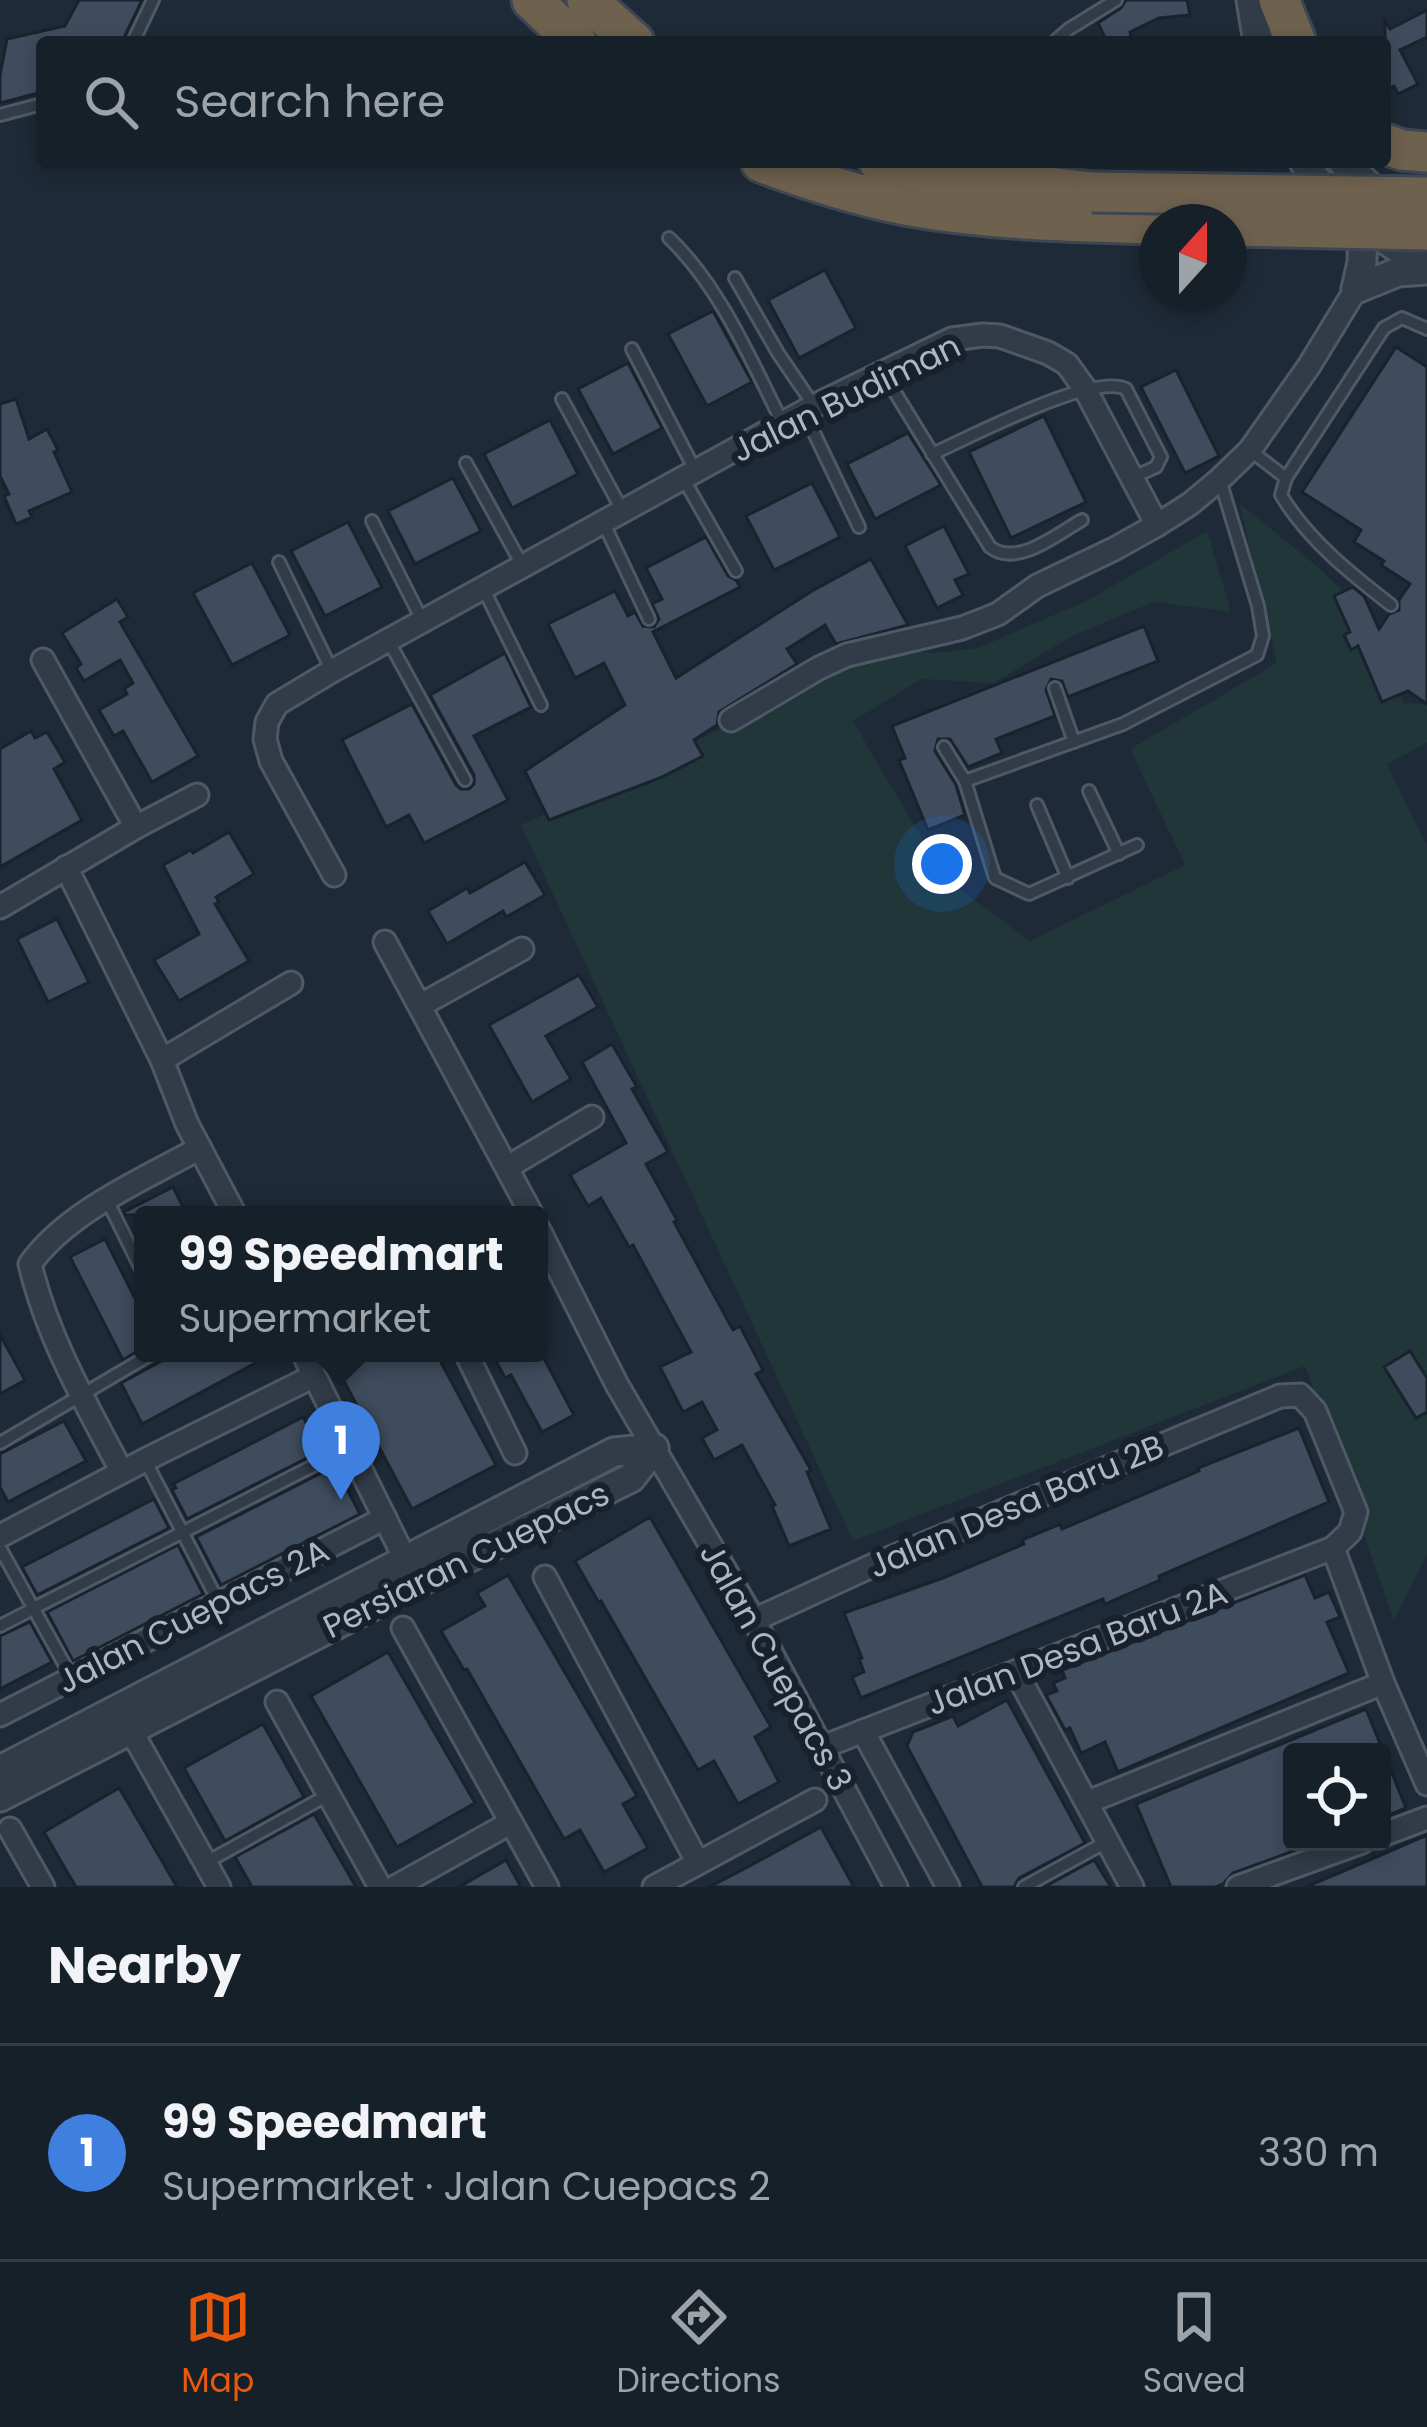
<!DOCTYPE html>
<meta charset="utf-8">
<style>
body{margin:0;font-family:Poppins,sans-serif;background:#232d35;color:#f1f3f6}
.controls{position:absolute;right:36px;bottom:36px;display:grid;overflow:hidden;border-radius:12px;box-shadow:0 6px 18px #0003}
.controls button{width:108px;height:108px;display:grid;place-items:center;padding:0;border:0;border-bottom:3px solid #353e46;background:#162029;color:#f1f3f6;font:60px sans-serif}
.compass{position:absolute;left:1139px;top:204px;width:108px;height:108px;border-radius:50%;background:#162029;box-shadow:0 6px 18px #0003;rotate:21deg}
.you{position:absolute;left:942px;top:864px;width:42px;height:42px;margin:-30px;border:9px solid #fff;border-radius:50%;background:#1a73e8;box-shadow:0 0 0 18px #1a73e833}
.badge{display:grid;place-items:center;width:78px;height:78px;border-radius:50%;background:#ea580c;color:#fff;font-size:39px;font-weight:700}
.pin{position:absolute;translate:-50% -99px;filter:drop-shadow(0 3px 6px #0008)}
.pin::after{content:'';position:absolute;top:63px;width:42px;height:36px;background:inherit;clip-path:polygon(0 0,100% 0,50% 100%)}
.popup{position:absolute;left:134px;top:1206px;width:414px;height:156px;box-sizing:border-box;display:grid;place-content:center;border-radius:12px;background:#162029;filter:drop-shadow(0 3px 9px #0005);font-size:39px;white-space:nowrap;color:#9ea3a8}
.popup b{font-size:45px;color:#f1f3f6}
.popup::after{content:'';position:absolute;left:50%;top:100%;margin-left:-24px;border:24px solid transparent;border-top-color:#162029}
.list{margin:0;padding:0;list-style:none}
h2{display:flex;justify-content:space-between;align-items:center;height:156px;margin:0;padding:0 48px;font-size:51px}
h2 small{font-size:39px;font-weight:400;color:#9ea3a8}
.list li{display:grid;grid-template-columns:78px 1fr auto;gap:36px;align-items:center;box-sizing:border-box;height:216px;padding:0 48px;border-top:3px solid #353e46}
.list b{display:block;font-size:45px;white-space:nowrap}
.list p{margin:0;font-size:39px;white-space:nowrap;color:#9ea3a8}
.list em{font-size:39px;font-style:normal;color:#9ea3a8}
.icon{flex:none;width:66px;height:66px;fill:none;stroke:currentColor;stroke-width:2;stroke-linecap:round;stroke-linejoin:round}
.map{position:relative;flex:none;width:1427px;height:1887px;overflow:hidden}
.search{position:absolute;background:#162029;box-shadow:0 6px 18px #0003;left:36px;right:36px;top:36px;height:132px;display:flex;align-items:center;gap:30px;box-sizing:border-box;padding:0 42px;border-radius:12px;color:#9ea3a8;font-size:45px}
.sheet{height:372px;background:#162029}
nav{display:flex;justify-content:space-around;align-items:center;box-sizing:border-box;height:168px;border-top:3px solid #353e46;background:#162029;font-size:33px;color:#9ea3a8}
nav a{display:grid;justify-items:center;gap:6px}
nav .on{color:#ea580c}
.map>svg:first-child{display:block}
.green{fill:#203638}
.building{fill:#3f4c5d;stroke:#1a222e;stroke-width:3}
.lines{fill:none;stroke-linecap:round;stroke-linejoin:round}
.service-casing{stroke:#4f5966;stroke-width:16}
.minor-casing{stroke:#4f5966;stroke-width:27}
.tertiary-casing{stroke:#4f5966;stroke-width:33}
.motorway-casing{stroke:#3d4652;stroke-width:45}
.service{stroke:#323b48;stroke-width:10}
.minor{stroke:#323b48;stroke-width:21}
.tertiary{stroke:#323b48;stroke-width:27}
.motorway{stroke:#6e614e;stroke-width:39}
.motorway-bridge-casing{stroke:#3d4652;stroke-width:45;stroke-linecap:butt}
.motorway-bridge{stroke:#6e614e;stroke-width:39}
.labels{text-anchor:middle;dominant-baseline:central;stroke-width:12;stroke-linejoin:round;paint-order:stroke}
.street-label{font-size:33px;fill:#acb6c5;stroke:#18202c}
</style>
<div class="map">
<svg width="1427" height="1887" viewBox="0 0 1427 1887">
<rect width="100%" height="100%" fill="#1e2a37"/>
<path class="green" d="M1239 503 1318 567 1360 609 1404 703 1427 704V743L1387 764 1427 846V1555L1394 1621 1305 1366 853 1541 521 825 610 784 798 690 876 645 934 653 978 648 1088 600 1207 531 1231 612 1154 602 1072 636 994 683 922 679 853 721 945 878 1030 941 1185 865 1130 749 1277 663Z"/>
<g class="building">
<path d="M79 0H142L122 42H42V92L0 103V75L7 39 65 26Z"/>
<path d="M1126 0H1187L1190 15 1159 18 1130 32 1132 42H1107L1098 23 1121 8Z"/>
<path d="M1427 10V37L1400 50 1418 84 1398 94 1394 86 1385 91V21L1390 29Z"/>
<path d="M825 270 856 328 799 358 768 300Z"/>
<path d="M713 311 752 382 707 406 668 334Z"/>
<path d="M1396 347 1427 367V704L1408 691 1382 702 1358 646 1351 650 1344 635 1350 632 1334 596 1353 587 1364 596 1379 629 1389 614 1399 610V600L1410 584 1381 565 1384 561 1354 542 1361 530 1302 492Z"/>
<path d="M628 363 662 428 613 454 578 389Z"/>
<path d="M1176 370 1219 456 1185 473 1141 387Z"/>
<path d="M16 399 29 439 47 429 58 450 54 452 72 492 29 511 32 517 16 524 4 496 9 494 0 476V404Z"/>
<path d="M1044 416 1086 502 1011 538 969 452Z"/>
<path d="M550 420 578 474 512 508 484 454Z"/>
<path d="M908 433 941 485 875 519 847 464Z"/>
<path d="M453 478 481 531 415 564 388 511Z"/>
<path d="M812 483 840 537 774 570 746 516Z"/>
<path d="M348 522 382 587 325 616 291 551Z"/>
<path d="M944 526 969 574 955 580 963 595 937 608 905 546Z"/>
<path d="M706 537 728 576 737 581 740 587 653 632 676 678 812 591 871 559 908 625 836 644 825 625 787 649 797 664 719 712 717 725 694 740 703 756 660 778 549 820 525 771 625 705 604 663 575 678 548 624 615 591 628 616 635 612 643 626 654 627 659 619 652 604 662 599 646 568Z"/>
<path d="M252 563 290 635 232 665 193 593Z"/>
<path d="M117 599 128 617 120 622 198 756 152 782 123 731 114 736 99 710 127 694 124 689 133 683 120 660 84 681 76 668 81 664 62 633Z"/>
<path d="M1144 626 1158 661 1068 697 1062 681 1051 679 1046 690 1055 716 996 739 1002 753 968 767 950 739H938L935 751 956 785 965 815 928 830 899 760 905 758 892 726Z"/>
<path d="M505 653 531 707 474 736 508 800 424 843 409 815 386 827 342 740 412 704 456 785 461 789H469L474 784V775L430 695Z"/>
<path d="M31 731 35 738 47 732 65 762 54 769 82 820 0 867V749Z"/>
<path d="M229 832 254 874 216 897 219 902 215 904 249 961 179 1001 154 960 199 934 163 865 191 850 193 853Z"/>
<path d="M525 862 545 895 506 917 503 911 447 944 428 911 467 888 470 893Z"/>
<path d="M57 919 89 982 48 1002 17 939Z"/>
<path d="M579 975 598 1007 546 1036 571 1079 532 1102 489 1025Z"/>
<path d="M612 1044 637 1087 632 1089 668 1152 646 1164 677 1220 674 1222 733 1330 740 1326 763 1370 756 1374 811 1470 807 1472 831 1529 789 1546 772 1506 775 1505 742 1445 714 1460 702 1438 717 1430 702 1402 683 1412 660 1367 691 1352 633 1245 629 1247 601 1198 588 1206 570 1175 626 1143 582 1062Z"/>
<path d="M173 1187 187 1215H125L124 1212Z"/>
<path d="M105 1239 143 1314V1348L123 1360 70 1257Z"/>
<path d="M0 1335 25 1380 0 1394Z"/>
<path d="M1410 1351 1427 1378V1412L1416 1418 1384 1367Z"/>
<path d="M176 1353H274L142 1424 121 1383Z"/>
<path d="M329 1353H436L496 1465 412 1509Z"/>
<path d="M492 1353H541L574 1415 542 1432 511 1375 505 1378Z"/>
<path d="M303 1417 321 1451 187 1519 172 1490 176 1488 173 1484Z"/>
<path d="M64 1421 86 1461 8 1502 0 1487V1454Z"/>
<path d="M1299 1428 1329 1502 1159 1576 1160 1580 1105 1604 1103 1599 861 1698 852 1677 864 1672 859 1659 862 1658 844 1613 943 1578 1024 1544 1022 1540 1060 1524 1062 1529 1199 1471 1198 1468Z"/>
<path d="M335 1466 360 1514 221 1585 196 1537Z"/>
<path d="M154 1499 169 1528 37 1595 22 1567Z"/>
<path d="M650 1517 771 1727 755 1737 779 1782 738 1804 714 1761 698 1770 601 1601 599 1603 575 1561Z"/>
<path d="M178 1545 203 1594 73 1661 47 1612Z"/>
<path d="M508 1575 637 1796 623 1804 648 1848 604 1872 580 1830 564 1839 467 1669 464 1670 441 1631 485 1606 477 1593Z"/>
<path d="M1305 1575 1315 1598 1329 1592 1340 1617 1327 1622 1349 1673 1118 1772 1105 1742 1081 1753 1070 1728 1065 1730 1046 1695 1057 1691 1053 1683 1065 1678 1062 1670Z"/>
<path d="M30 1622 52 1662 0 1689V1636Z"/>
<path d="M388 1652 475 1803 397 1847 311 1696Z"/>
<path d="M1007 1700 1085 1843 1019 1878 1014 1887H982L907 1746 913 1732 953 1716 958 1726Z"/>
<path d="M1366 1709 1406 1808 1382 1818V1752H1292V1842H1318L1233 1873 1223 1884 1216 1887H1171L1136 1804Z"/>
<path d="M263 1724 304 1797 225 1841 184 1768Z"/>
<path d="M119 1788 127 1801 177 1887H76L66 1870 44 1832Z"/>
<path d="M314 1814 356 1887H252L235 1857Z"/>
<path d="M821 1827 854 1887H709L744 1869Z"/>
<path d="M1427 1835V1887H1306L1367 1861Z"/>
<path d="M506 1860 521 1887H459Z"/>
<path d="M1094 1860 1111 1887H1044Z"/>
</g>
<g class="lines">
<g class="service-casing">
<g id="service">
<path d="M133 42 153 0"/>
<path d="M1054 42 1069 29 1116 0"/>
<path d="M0 115 42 104"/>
<path d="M669 238C719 285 752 362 783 424"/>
<path d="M735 278 778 353 814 406"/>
<path d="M632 349 696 472"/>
<path d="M883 373 990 547C1017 568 1057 534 1082 520"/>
<path d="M562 399 622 510"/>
<path d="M804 412 859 527"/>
<path d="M1251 451 1286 478"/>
<path d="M932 454C969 438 1092 372 1126 389L1161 457 1156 467 1131 478"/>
<path d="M466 463 522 565"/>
<path d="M683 478 736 571"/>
<path d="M372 521 422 620"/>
<path d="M604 524 649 619"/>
<path d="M279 562 332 671"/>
<path d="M483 588 541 705"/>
<path d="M1391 605C1351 574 1308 540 1281 495L1286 478 1384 328 1402 318 1427 329"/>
<path d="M388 640 465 780"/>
<path d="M1055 688 1074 742"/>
<path d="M944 747 965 781 995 878 1029 894 1137 845"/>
<path d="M965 781 1123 724 1257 655 1263 636 1258 606 1220 480"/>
<path d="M1089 791 1119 854"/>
<path d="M1037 805 1068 878"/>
<path d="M107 1200 143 1273"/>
<path d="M0 1443 153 1353"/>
<path d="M145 1460 219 1603"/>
<path d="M0 1548 72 1678"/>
<path d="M34 1608 350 1447"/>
<path d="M0 1626 27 1612"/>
<path d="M205 1863 328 1795"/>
<path d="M1024 1887 1108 1841"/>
</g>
</g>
<g class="minor-casing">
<g id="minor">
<path d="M43 660 136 827"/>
<path d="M731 720 819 668 847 655 962 628 998 614 1037 586 1114 549 1157 525"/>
<path d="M66 867 162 1060 187 1124 235 1215"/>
<path d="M334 875 271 761 265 739 267 722 277 704 332 671 814 406 952 339 983 335 1000 336 1048 353 1067 364 1085 389 1157 525 1190 504 1220 479 1250 450 1309 366 1356 289"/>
<path d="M0 907 136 827 197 795"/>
<path d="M385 942 532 1215"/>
<path d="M421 1005 522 949"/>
<path d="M162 1060 291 983"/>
<path d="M508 1167 592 1117"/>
<path d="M539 1230 616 1383 754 1620 896 1887"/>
<path d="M303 1353 412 1573"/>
<path d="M466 1353 515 1453"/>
<path d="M122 1472C87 1406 47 1337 30 1264 68 1211 144 1179 200 1148"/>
<path d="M0 1536 145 1460 314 1376"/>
<path d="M1333 1548 1383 1683 1427 1784"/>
<path d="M545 1577 698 1863"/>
<path d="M754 1620 876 1564 1280 1396 1300 1395 1315 1411 1356 1512 1350 1532 1333 1548 820 1748"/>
<path d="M403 1628 547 1887"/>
<path d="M1016 1672 1132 1887"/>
<path d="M277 1702 380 1887"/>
<path d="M0 1715 385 1518"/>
<path d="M125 1720 219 1887"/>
<path d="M863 1731 948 1887"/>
<path d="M1088 1802 1383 1683"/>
<path d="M10 1829 43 1887"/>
<path d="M1382 1835 1427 1818"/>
<path d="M395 1887 510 1823"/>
<path d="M654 1887 815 1800"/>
<path d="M1238 1887 1362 1842"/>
</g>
</g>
<g class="tertiary-casing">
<g id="tertiary">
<path d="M1251 0 1258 42"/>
<path d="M1304 162 1320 185 1336 200"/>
<path d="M1343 162 1384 200"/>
<path d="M1369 229 1427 267"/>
<path d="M1356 289 1398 272 1427 270"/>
<path d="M1356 289 1362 262 1363 224"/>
<path d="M0 1770 614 1452 654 1448"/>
<path d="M0 1797 417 1583 631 1478 654 1448"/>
</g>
</g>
<g class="motorway-casing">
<g id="motorway">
<path d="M532 0 576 42"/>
<path d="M587 0 634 42"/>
<path d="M1279 0 1296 42"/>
<path d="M1385 144 1402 150 1427 152"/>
<path d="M761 162C808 180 856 195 905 205 988 220 1073 222 1157 224"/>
<path d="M879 162 908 171 1092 192"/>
</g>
</g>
<use href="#service" class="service"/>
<use href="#minor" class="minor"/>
<use href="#tertiary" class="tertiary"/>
<use href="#motorway" class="motorway"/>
<g class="motorway-bridge-casing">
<g id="motorway-bridge">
<path d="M1092 192 1427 197"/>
<path d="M1229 226 1427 230"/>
</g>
</g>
<use href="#motorway-bridge" class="motorway-bridge"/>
</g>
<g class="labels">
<g class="street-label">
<text transform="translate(846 398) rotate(-26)">Jalan Budiman</text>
<text transform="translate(1016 1506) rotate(-23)">Jalan Desa Baru 2B</text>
<text transform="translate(466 1560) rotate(-26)">Persiaran Cuepacs</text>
<text transform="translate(193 1616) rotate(-27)">Jalan Cuepacs 2A</text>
<text transform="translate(1077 1648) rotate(-21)">Jalan Desa Baru 2A</text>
<text transform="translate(776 1667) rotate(61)">Jalan Cuepacs 3</text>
</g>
</g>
</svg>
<div class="controls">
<button><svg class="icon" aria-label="locate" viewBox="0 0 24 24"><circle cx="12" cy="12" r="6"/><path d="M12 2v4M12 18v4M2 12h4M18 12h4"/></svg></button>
</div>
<svg class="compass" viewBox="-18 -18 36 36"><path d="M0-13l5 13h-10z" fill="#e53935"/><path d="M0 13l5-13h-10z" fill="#9ea3a8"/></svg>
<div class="you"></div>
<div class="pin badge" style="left:341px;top:1500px;background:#3f7fe0">1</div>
<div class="popup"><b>99 Speedmart</b>Supermarket</div>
<div class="search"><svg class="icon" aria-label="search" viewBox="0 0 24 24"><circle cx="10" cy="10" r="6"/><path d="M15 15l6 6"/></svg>Search here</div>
</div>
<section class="sheet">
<h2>Nearby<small></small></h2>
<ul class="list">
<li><span class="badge" style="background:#3f7fe0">1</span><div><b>99 Speedmart</b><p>Supermarket · Jalan Cuepacs 2</p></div><em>330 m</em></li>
</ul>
</section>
<nav>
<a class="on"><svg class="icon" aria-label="map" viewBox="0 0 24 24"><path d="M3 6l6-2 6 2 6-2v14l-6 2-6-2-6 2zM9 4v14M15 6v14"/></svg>Map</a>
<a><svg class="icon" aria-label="directions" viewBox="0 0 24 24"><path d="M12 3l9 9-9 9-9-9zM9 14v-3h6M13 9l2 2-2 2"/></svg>Directions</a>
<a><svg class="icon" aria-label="saved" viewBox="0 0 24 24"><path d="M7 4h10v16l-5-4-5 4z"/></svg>Saved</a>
</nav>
